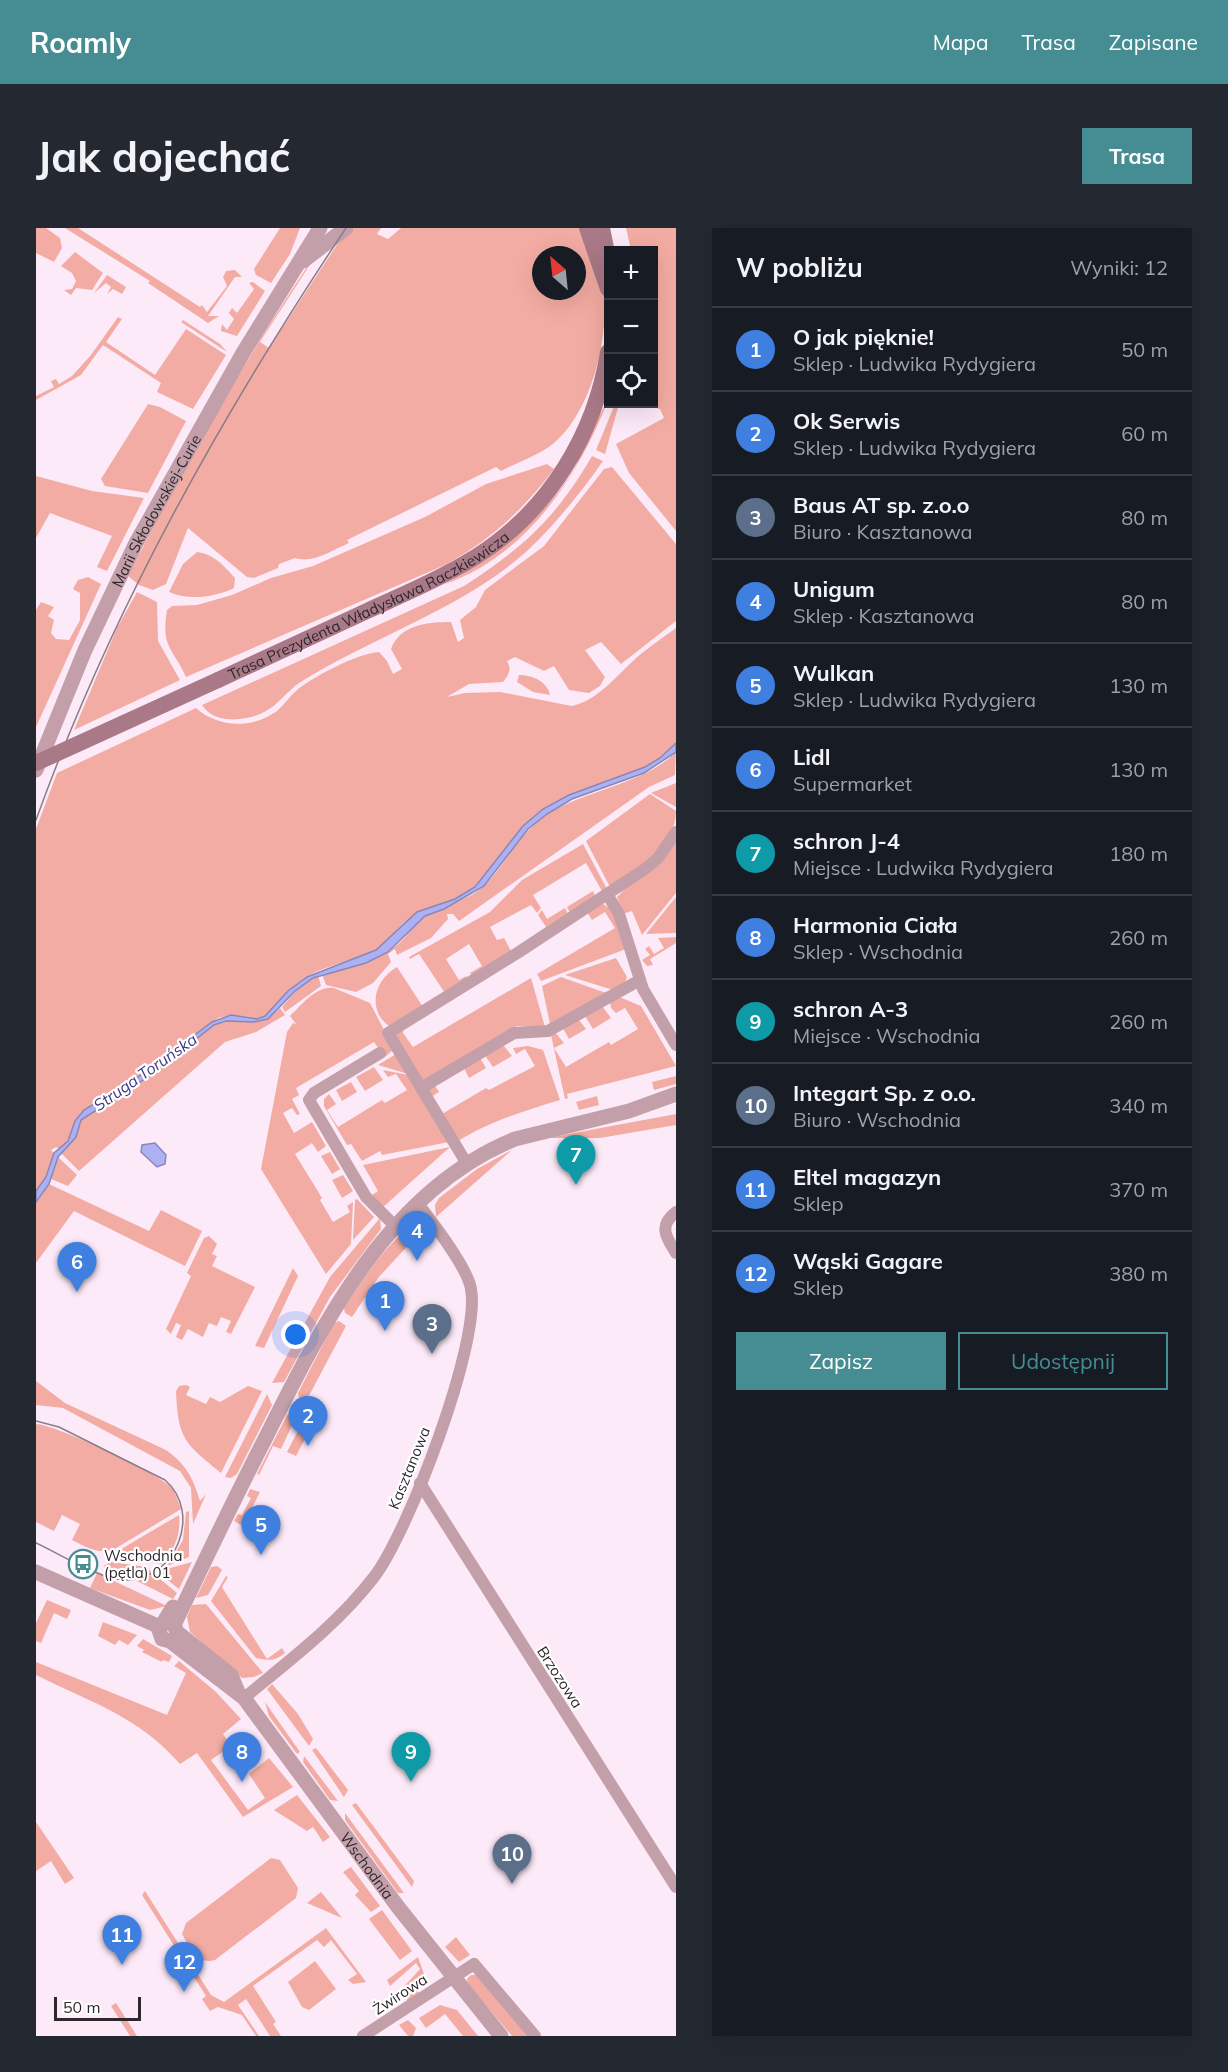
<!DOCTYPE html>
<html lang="pl">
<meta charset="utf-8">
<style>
body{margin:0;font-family:Mulish,sans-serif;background:#242831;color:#f1f3f6}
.controls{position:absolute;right:18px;top:18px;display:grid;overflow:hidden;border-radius:0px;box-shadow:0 6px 24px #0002}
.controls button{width:54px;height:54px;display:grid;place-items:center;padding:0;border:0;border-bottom:2px solid #363941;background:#171b24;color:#f1f3f6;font:30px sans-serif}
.compass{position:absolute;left:496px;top:18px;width:54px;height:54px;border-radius:50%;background:#171b24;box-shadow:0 6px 24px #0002;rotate:333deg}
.scale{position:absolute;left:18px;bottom:15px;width:87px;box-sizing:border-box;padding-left:6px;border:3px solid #2e272d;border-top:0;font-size:16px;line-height:21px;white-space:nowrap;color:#2e272d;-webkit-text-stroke:4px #fff;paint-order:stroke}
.you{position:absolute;left:260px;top:1107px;width:21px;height:21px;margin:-15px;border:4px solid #fff;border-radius:50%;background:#1a73e8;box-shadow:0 0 0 9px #1a73e833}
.badge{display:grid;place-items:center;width:39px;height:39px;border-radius:50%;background:#458d92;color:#fff;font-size:20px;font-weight:700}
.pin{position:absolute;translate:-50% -50px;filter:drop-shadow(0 2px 3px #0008)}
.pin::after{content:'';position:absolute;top:32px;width:21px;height:18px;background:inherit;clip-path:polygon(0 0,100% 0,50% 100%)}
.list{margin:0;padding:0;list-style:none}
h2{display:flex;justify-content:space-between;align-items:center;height:78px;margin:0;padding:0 24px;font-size:26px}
h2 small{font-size:20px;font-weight:400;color:#9ea1a6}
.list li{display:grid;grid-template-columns:39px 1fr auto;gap:18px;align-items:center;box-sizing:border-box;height:84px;padding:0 24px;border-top:2px solid #363941}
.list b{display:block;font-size:22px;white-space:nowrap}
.list p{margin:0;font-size:20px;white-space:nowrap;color:#9ea1a6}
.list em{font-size:20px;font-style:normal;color:#9ea1a6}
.actions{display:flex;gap:12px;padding:18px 24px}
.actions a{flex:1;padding:14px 0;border:2px solid #458d92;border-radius:0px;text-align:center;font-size:21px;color:#458d92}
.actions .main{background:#458d92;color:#fff}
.icon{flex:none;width:33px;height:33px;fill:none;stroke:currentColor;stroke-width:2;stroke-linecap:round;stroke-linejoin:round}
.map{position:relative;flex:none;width:640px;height:1808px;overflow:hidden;border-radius:0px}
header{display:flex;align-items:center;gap:36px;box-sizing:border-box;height:84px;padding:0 30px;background:#458d92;color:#fff}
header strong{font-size:28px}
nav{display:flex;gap:33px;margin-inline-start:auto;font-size:21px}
.intro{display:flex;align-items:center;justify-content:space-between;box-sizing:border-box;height:144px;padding:0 36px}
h1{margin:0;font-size:42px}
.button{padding:15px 27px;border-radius:0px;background:#458d92;color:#fff;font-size:21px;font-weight:700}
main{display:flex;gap:36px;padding:0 36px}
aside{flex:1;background:#171b24;border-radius:0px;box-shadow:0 6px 24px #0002}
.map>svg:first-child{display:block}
.green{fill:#f3aca3;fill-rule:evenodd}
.water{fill:#adb1f3;stroke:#8788b8;stroke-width:1.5}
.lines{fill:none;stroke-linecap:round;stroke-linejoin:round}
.minor{stroke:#c3a0a9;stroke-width:12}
.tertiary{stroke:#c3a0a9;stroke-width:15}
.secondary{stroke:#aa7987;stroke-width:16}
.tram{stroke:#8a7d87;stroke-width:1.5}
.secondary-bridge{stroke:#aa7987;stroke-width:16}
.labels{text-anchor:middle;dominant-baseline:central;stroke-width:4.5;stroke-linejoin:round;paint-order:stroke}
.street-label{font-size:15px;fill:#2e272d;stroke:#fff}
.poi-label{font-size:15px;fill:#2e272d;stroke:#fff;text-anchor:start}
.water-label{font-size:16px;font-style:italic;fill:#3c3885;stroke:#fff}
</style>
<header>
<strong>Roamly</strong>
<nav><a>Mapa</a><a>Trasa</a><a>Zapisane</a></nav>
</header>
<div class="intro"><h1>Jak dojechać</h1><a class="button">Trasa</a></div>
<main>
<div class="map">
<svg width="640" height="1808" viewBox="0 0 640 1808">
<rect width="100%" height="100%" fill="#fdeaf9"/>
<g class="green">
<path d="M0 0H10L24 10 26 20 18 34 0 25Z"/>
<path d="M29 0H42L164 79 166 77 171 84 191 58 187 49 190 43 199 42 206 49H199L172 88H183L172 95 112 55 114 53Z"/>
<path d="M244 0H264L254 26 235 55 220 47 218 41Z"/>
<path d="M318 0H345L341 6 352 11 365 0H547C553 17 562 35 566 52 576 102 557 182 518 215 504 227 482 234 465 243L460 239 311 312 313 315C296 322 277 336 259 330L243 336 242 340 218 350 211 349 152 300 130 356 117 362 103 357 92 348C146 242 205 138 271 39L275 35 224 114 233 120 306 9ZM505 27H541V63H505Z"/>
<path d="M590 0H640V303L593 245 580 216 628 190 624 181 605 176H618V22H595Z"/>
<path d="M39 24 67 45 56 62 40 60 35 67 28 62 36 61 40 53 36 45 25 38Z"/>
<path d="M71 47 90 59 86 66 77 61 71 66 75 59 70 55 58 65Z"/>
<path d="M217 54 229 63 201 108 185 103 186 96 191 102 198 91 193 85 196 80 201 85 218 61 213 55Z"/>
<path d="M82 89 86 91 70 114 119 147 150 101 190 127 157 181 121 164 125 155 67 117 45 147 0 172V168L18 159 15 153 20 151 23 156 36 148 55 127Z"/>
<path d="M147 92 184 116 191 124 145 94Z"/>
<path d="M571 175C541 250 490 328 409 356 460 327 507 292 538 241 545 229 565 180 571 175Z"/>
<path d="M112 176 124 179 150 193 112 265 69 258 65 251Z"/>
<path d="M579 176H583L569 226 560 222Z"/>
<path d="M556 228 567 233C548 261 516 300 491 323 425 382 337 408 263 455 249 465 240 480 224 486 206 494 177 495 166 477L428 358C488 319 520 290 556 228Z"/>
<path d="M511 236 518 241C486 283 456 311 409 337L150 449C136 418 125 420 131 382L136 378 161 377 196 367 235 350 277 338 389 289 450 256Z"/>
<path d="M576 239 640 316V393L585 436 565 414 549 422 569 449 564 458 553 465 533 462 518 438 508 443 479 429 471 433C476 441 473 447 467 454L433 456 411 469 429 465 464 464 536 478C564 472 584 443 606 425 617 416 629 408 640 400V515C608 554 547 554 506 582 477 602 465 639 437 660 418 675 392 678 372 692 359 700 353 716 338 723 316 733 291 737 270 749 254 759 238 785 227 789 214 795 197 785 182 790L110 844 48 882C36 893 37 911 24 921L20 919 15 922 18 925 10 949 0 963V601L21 545 160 480C182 500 216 501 241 483 248 477 253 469 260 463 276 449 322 425 343 424L351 433 357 446 366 441 355 421C364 396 393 394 415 394L422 414 428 410 424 392 440 379 449 362 508 318 568 241Z"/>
<path d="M0 248 56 263 108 270 71 343 61 339 76 308 14 285 0 310Z"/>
<path d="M161 324C178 326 188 338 199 350L198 360C180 369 152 373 133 364L147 336Z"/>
<path d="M52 349 65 356 0 499V382L5 374 18 379 12 388 18 392 15 405 20 411 33 412 44 392V365L37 361 42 352Z"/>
<path d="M101 364 121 374 122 413 144 452 38 502 81 400Z"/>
<path d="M483 447C496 447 511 453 514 467L497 464 481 454Z"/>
<path d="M640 524 639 547 613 559 423 693 417 686H411L412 691 395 710 361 727 359 721 352 726 355 734 337 755 320 764 290 757 286 746C313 740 340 735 361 717 373 707 381 692 394 685 414 675 437 671 453 653 473 630 487 601 513 585 551 562 610 555 640 524Z"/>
<path d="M640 555V579L615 565Z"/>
<path d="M614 566 640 583C640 619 600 641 574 659L550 613Z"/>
<path d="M640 610V665L606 707 596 683 587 686 581 669Z"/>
<path d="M547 616 571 661 566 663 550 635 497 667 505 680 501 685 495 677 454 699 461 712 468 710 475 723 436 748 434 745 446 738 433 716 410 731 423 752 430 748 432 751 409 765 383 726 374 731 373 729 454 684 486 652Z"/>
<path d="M557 663 559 668 534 685 531 679Z"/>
<path d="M640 669V705L610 706Z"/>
<path d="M566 675 577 683 590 721 505 753 501 746 579 700 569 684 556 692 551 684Z"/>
<path d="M529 680 532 686 510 699 502 687 506 682 511 691Z"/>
<path d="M640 709V715L614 731 617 737 611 738 606 732 614 727 609 721 613 718 618 726 628 720 622 710Z"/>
<path d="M580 730 591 749 589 754 577 762 529 747Z"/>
<path d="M361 739 387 779 353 798C330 781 339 751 361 739Z"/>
<path d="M282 747 285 758 249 784 246 779 265 757Z"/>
<path d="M525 749 573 766 514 796 506 758Z"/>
<path d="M495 750 509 799 481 798 386 853 359 806 368 800 367 805 377 819Z"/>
<path d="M298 760 334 775 358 821 349 829 338 814 260 860 263 867 256 871 264 886 261 887 256 880 247 885 258 905 276 894 290 918 282 924 276 915 259 926 286 970 284 972 297 994 314 984 311 978 317 974 315 1016 290 1046 225 941 251 804 257 795 260 796 254 788C266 777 279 758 298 760Z"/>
<path d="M581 768 605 778 640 838 531 866 532 870 529 871 515 807 519 804 528 815 518 820 530 839 573 814 575 817 602 801 589 780 580 785 575 780 574 772Z"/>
<path d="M566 778 575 790 557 801 549 788Z"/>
<path d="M244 780 249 787 220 804 189 814 43 943 25 925C39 915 37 899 49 888 67 872 91 863 111 849 132 835 151 816 172 801 196 784 221 804 244 780Z"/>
<path d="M543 792 550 801 533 811 527 800Z"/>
<path d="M463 818H468L476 828 457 839 450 829 451 826Z"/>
<path d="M492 818 507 822 524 872C488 883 454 893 422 913L391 862 398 856 403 864 395 869 406 886 450 860 453 862 499 838 489 821 480 826 477 820Z"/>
<path d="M360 826 372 846 342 837Z"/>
<path d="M444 830 450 840 433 850 428 840Z"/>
<path d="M338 839 347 852 329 863 320 849Z"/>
<path d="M347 842 372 847 413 914 346 927 344 923 326 933 315 916 311 917 288 878V871L293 866 300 876 291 882 302 899 346 872 349 875 371 862 360 846 352 849Z"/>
<path d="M640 848V856L618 862 616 854Z"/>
<path d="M315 854 321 864 306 873 300 862Z"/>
<path d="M561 868 563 877 543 882 540 874Z"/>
<path d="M640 886V897L564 910H511Z"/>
<path d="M414 919 346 980 336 967 342 963 327 937Z"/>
<path d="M476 922 400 989 399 977 403 970 441 941Z"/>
<path d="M294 924 304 941 296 946 285 928Z"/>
<path d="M22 929 41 947 32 958 15 951Z"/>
<path d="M307 947 317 963 306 970 296 952Z"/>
<path d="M13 956 113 1003 125 982 166 1003 149 1038 38 983 0 1035V974Z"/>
<path d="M321 971 338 989 317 1012 319 972Z"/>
<path d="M344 990 345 1001 294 1069 248 1154 236 1155 294 1049Z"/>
<path d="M384 996 390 998 342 1050 316 1089 309 1085 308 1080C322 1059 360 999 384 996Z"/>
<path d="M173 1008 181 1016 176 1026 181 1028 176 1038 219 1059 195 1106 190 1104 195 1093 185 1089 181 1098 173 1095 167 1109 152 1101 146 1112 140 1109 145 1097 140 1095 135 1106 130 1101 155 1048 151 1045 168 1010Z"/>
<path d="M257 1040 262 1048 228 1120 219 1118Z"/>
<path d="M303 1093 310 1098 268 1177 263 1171 262 1165 298 1095Z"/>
<path d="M0 1153 29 1175 130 1222C150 1236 157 1250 164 1273L170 1266 157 1296 155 1260 144 1243 27 1180 0 1177Z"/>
<path d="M150 1157 154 1159 150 1167 170 1176 174 1169 184 1174 212 1158 226 1163 185 1245C149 1215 142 1212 140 1163L143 1158Z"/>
<path d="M231 1166 236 1177 201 1246 195 1250 189 1249Z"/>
<path d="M251 1187 259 1191 245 1221 237 1218 223 1247 221 1246Z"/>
<path d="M266 1195 268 1196 265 1203 269 1196 276 1197 260 1228 251 1224Z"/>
<path d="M0 1196C18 1196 123 1245 136 1260 140 1265 142 1274 145 1281L77 1322C61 1326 50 1319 36 1312L44 1296 26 1287 18 1303 0 1294Z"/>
<path d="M214 1261 224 1264 207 1298 198 1293 202 1286 206 1287 215 1270 211 1268Z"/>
<path d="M153 1283V1329L131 1338 147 1312 150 1284Z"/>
<path d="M143 1287C145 1307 139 1321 125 1336L75 1327Z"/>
<path d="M75 1334 111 1339 116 1345 95 1350 67 1338Z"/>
<path d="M156 1334 143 1361 124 1346 127 1342Z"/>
<path d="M181 1338 186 1342 172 1367 160 1370 175 1339Z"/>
<path d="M61 1345 131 1378 114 1382 54 1360Z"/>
<path d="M118 1346 141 1365 137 1371 101 1353Z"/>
<path d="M190 1348 192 1349 186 1359 189 1364 231 1431 246 1420 249 1425C239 1433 233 1433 220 1430L175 1373Z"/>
<path d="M11 1372 35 1382 31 1391 18 1385 5 1415 0 1413V1395Z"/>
<path d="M170 1376 227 1445 218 1449 206 1450 154 1404 151 1389 156 1377Z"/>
<path d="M67 1394 101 1407 92 1417 83 1412 79 1417 62 1408Z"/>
<path d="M107 1411 136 1428 133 1434 127 1432 126 1434 106 1424 108 1422 101 1418Z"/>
<path d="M143 1433 180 1464 205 1491 187 1506 210 1539 207 1541 192 1520 175 1532 212 1582 229 1570 213 1546 233 1530 257 1559 207 1589 161 1525 144 1536C102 1488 56 1475 0 1447V1434L131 1487 150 1445 138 1438Z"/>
<path d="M236 1456 262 1486 277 1511 273 1518 231 1461Z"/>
<path d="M229 1474 264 1524 261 1526 233 1488Z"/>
<path d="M280 1520 312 1562 308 1569 276 1522Z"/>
<path d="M268 1528 302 1573 294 1572 267 1534Z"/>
<path d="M261 1567 294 1609 287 1614 277 1599 271 1603 238 1582Z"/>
<path d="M320 1575 378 1653 376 1659 316 1577Z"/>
<path d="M309 1585 368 1665H362L309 1592Z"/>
<path d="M0 1594 38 1650 29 1656 15 1633 0 1643Z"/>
<path d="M235 1630 244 1632 262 1660 260 1670 179 1732C162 1737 154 1720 146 1706L150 1695Z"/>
<path d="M315 1639 344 1678 335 1684 319 1667 323 1663 307 1644Z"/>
<path d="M109 1663 175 1767 188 1774 290 1700 330 1754 317 1756 312 1752 321 1746 295 1712 288 1719 281 1712 217 1758 240 1794 237 1796 245 1808H234L210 1771 202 1777 223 1808H220L206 1787 182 1779 174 1783 166 1771 170 1768 106 1667Z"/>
<path d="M285 1664 306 1690 271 1675Z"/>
<path d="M346 1682 376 1723 364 1732 333 1691Z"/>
<path d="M420 1709 434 1727 423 1734 409 1719Z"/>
<path d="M382 1729 388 1746 380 1761 383 1765 372 1773 364 1763 384 1741 380 1735 354 1758 351 1752Z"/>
<path d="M279 1733 300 1761 273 1782 266 1779 252 1754Z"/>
<path d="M435 1747H441L492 1808H476L432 1756 431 1751Z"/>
<path d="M80 1775 101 1808H94L75 1778Z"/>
<path d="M404 1777 421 1782 442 1808H427L409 1786 390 1800 383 1790Z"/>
<path d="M372 1792 380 1800 377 1808H372L363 1797Z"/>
</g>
<g class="water">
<path d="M640 515V524L608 545 536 571 511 586 492 601 448 658 408 681 389 688 352 724 330 735 277 750 259 763 232 791 218 794 190 793 178 797 112 849 45 892 40 909 22 929 13 956 0 974V963L10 949 18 925 32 913 39 893 48 882 110 844 176 794 195 787 221 791 229 788 252 763 271 749 340 722 381 684 419 671 439 659 487 598 507 581 533 567 609 539 624 530Z"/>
<path d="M119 915 130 927 129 936 121 939 105 924 106 917Z"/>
</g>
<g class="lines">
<g class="minor">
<path d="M571 666 583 686 607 761 640 817"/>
<path d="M344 825 278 865 273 872 330 969 360 999"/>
<path d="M385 860 478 805 512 803 604 752"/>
<path d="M431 936 352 805 483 724 609 641 622 630 640 604"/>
<path d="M640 984C622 998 630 1009 640 1025"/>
<path d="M384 1255 640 1659"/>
<path d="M208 1470C254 1432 302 1396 338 1349 372 1305 445 1115 435 1061 432 1040 397 995 383 977"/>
<path d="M327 1808 438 1736 499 1808"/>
</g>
<g class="tertiary">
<path d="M267 33 310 0"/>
<path id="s1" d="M0 542 49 422 100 315 207 125 284 0"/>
<path d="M0 1344 124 1399"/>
<path id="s2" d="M137 1379 123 1402 126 1411 134 1413 208 1470 362 1679 465 1808"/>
<path d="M138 1397C168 1334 198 1271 230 1209 287 1095 353 962 479 911L593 883 640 866"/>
<path d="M138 1397 141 1404 195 1447 202 1464"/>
</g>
<g class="secondary">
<path d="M551 0 572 61"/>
<path d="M566 0 572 30"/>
<path id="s3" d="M182 452C231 429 281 406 331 383 368 366 406 350 441 328 512 283 559 207 572 124"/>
</g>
<g class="tram">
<path d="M0 592C76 381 186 186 310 0"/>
<path d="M0 1193 23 1199 129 1252C167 1285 140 1353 89 1352 63 1351 24 1326 0 1315"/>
</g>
<path class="secondary-bridge" d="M0 535 182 452"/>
</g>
<defs>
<g id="bus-ring" transform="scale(1.5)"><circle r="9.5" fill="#fff" stroke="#458d92" stroke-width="1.5"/><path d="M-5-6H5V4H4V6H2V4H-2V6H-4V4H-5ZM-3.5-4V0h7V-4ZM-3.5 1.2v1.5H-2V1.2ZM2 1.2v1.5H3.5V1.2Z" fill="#458d92"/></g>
</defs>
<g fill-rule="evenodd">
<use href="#bus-ring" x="47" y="1336"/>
</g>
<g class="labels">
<g class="street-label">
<text stroke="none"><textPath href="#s1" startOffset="286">Marii Skłodowskiej-Curie</textPath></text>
<text stroke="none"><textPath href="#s3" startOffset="168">Trasa Prezydenta Władysława Raczkiewicza</textPath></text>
<text transform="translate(373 1240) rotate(-68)">Kasztanowa</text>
<text transform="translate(524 1449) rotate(57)">Brzozowa</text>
<text stroke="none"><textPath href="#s2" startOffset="346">Wschodnia</textPath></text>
<text transform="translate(364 1766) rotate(-33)">Żwirowa</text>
</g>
<g class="poi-label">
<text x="68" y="1327">Wschodnia<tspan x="68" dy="17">(pętla) 01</tspan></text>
</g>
<g class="water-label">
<text transform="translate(109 844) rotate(-35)">Struga Toruńska</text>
</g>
</g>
</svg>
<div class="controls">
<button>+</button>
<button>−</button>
<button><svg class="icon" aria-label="locate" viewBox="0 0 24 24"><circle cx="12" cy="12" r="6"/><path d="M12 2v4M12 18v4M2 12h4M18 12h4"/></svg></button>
</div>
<svg class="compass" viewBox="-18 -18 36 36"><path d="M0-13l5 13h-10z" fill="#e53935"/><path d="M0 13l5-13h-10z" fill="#9ea1a6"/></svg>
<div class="scale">50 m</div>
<div class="you"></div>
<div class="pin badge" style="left:349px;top:1103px;background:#3f7fe0">1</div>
<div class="pin badge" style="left:272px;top:1218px;background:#3f7fe0">2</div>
<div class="pin badge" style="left:396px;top:1126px;background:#5c6f8a">3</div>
<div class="pin badge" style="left:381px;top:1033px;background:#3f7fe0">4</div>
<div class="pin badge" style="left:225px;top:1327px;background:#3f7fe0">5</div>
<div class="pin badge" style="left:41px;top:1064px;background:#3f7fe0">6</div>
<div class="pin badge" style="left:540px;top:957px;background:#0f9aa8">7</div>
<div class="pin badge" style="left:206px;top:1554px;background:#3f7fe0">8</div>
<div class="pin badge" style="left:375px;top:1554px;background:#0f9aa8">9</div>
<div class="pin badge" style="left:476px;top:1656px;background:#5c6f8a">10</div>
<div class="pin badge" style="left:86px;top:1737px;background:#3f7fe0">11</div>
<div class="pin badge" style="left:148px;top:1764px;background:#3f7fe0">12</div>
</div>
<aside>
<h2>W pobliżu<small>Wyniki: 12</small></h2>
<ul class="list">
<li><span class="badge" style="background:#3f7fe0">1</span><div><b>O jak pięknie!</b><p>Sklep · Ludwika Rydygiera</p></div><em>50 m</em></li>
<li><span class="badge" style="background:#3f7fe0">2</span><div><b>Ok Serwis</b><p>Sklep · Ludwika Rydygiera</p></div><em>60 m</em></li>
<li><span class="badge" style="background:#5c6f8a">3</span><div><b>Baus AT sp. z.o.o</b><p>Biuro · Kasztanowa</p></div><em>80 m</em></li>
<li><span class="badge" style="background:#3f7fe0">4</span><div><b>Unigum</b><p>Sklep · Kasztanowa</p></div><em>80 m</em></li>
<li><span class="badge" style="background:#3f7fe0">5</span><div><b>Wulkan</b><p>Sklep · Ludwika Rydygiera</p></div><em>130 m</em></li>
<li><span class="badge" style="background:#3f7fe0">6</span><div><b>Lidl</b><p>Supermarket</p></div><em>130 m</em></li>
<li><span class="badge" style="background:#0f9aa8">7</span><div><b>schron J-4</b><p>Miejsce · Ludwika Rydygiera</p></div><em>180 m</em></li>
<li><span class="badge" style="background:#3f7fe0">8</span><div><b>Harmonia Ciała</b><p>Sklep · Wschodnia</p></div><em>260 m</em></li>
<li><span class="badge" style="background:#0f9aa8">9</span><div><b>schron A-3</b><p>Miejsce · Wschodnia</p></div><em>260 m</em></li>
<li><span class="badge" style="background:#5c6f8a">10</span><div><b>Integart Sp. z o.o.</b><p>Biuro · Wschodnia</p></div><em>340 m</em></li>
<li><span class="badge" style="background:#3f7fe0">11</span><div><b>Eltel magazyn</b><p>Sklep</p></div><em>370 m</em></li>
<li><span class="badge" style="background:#3f7fe0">12</span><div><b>Wąski Gagare</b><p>Sklep</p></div><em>380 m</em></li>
</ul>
<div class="actions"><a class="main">Zapisz</a><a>Udostępnij</a></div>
</aside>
</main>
